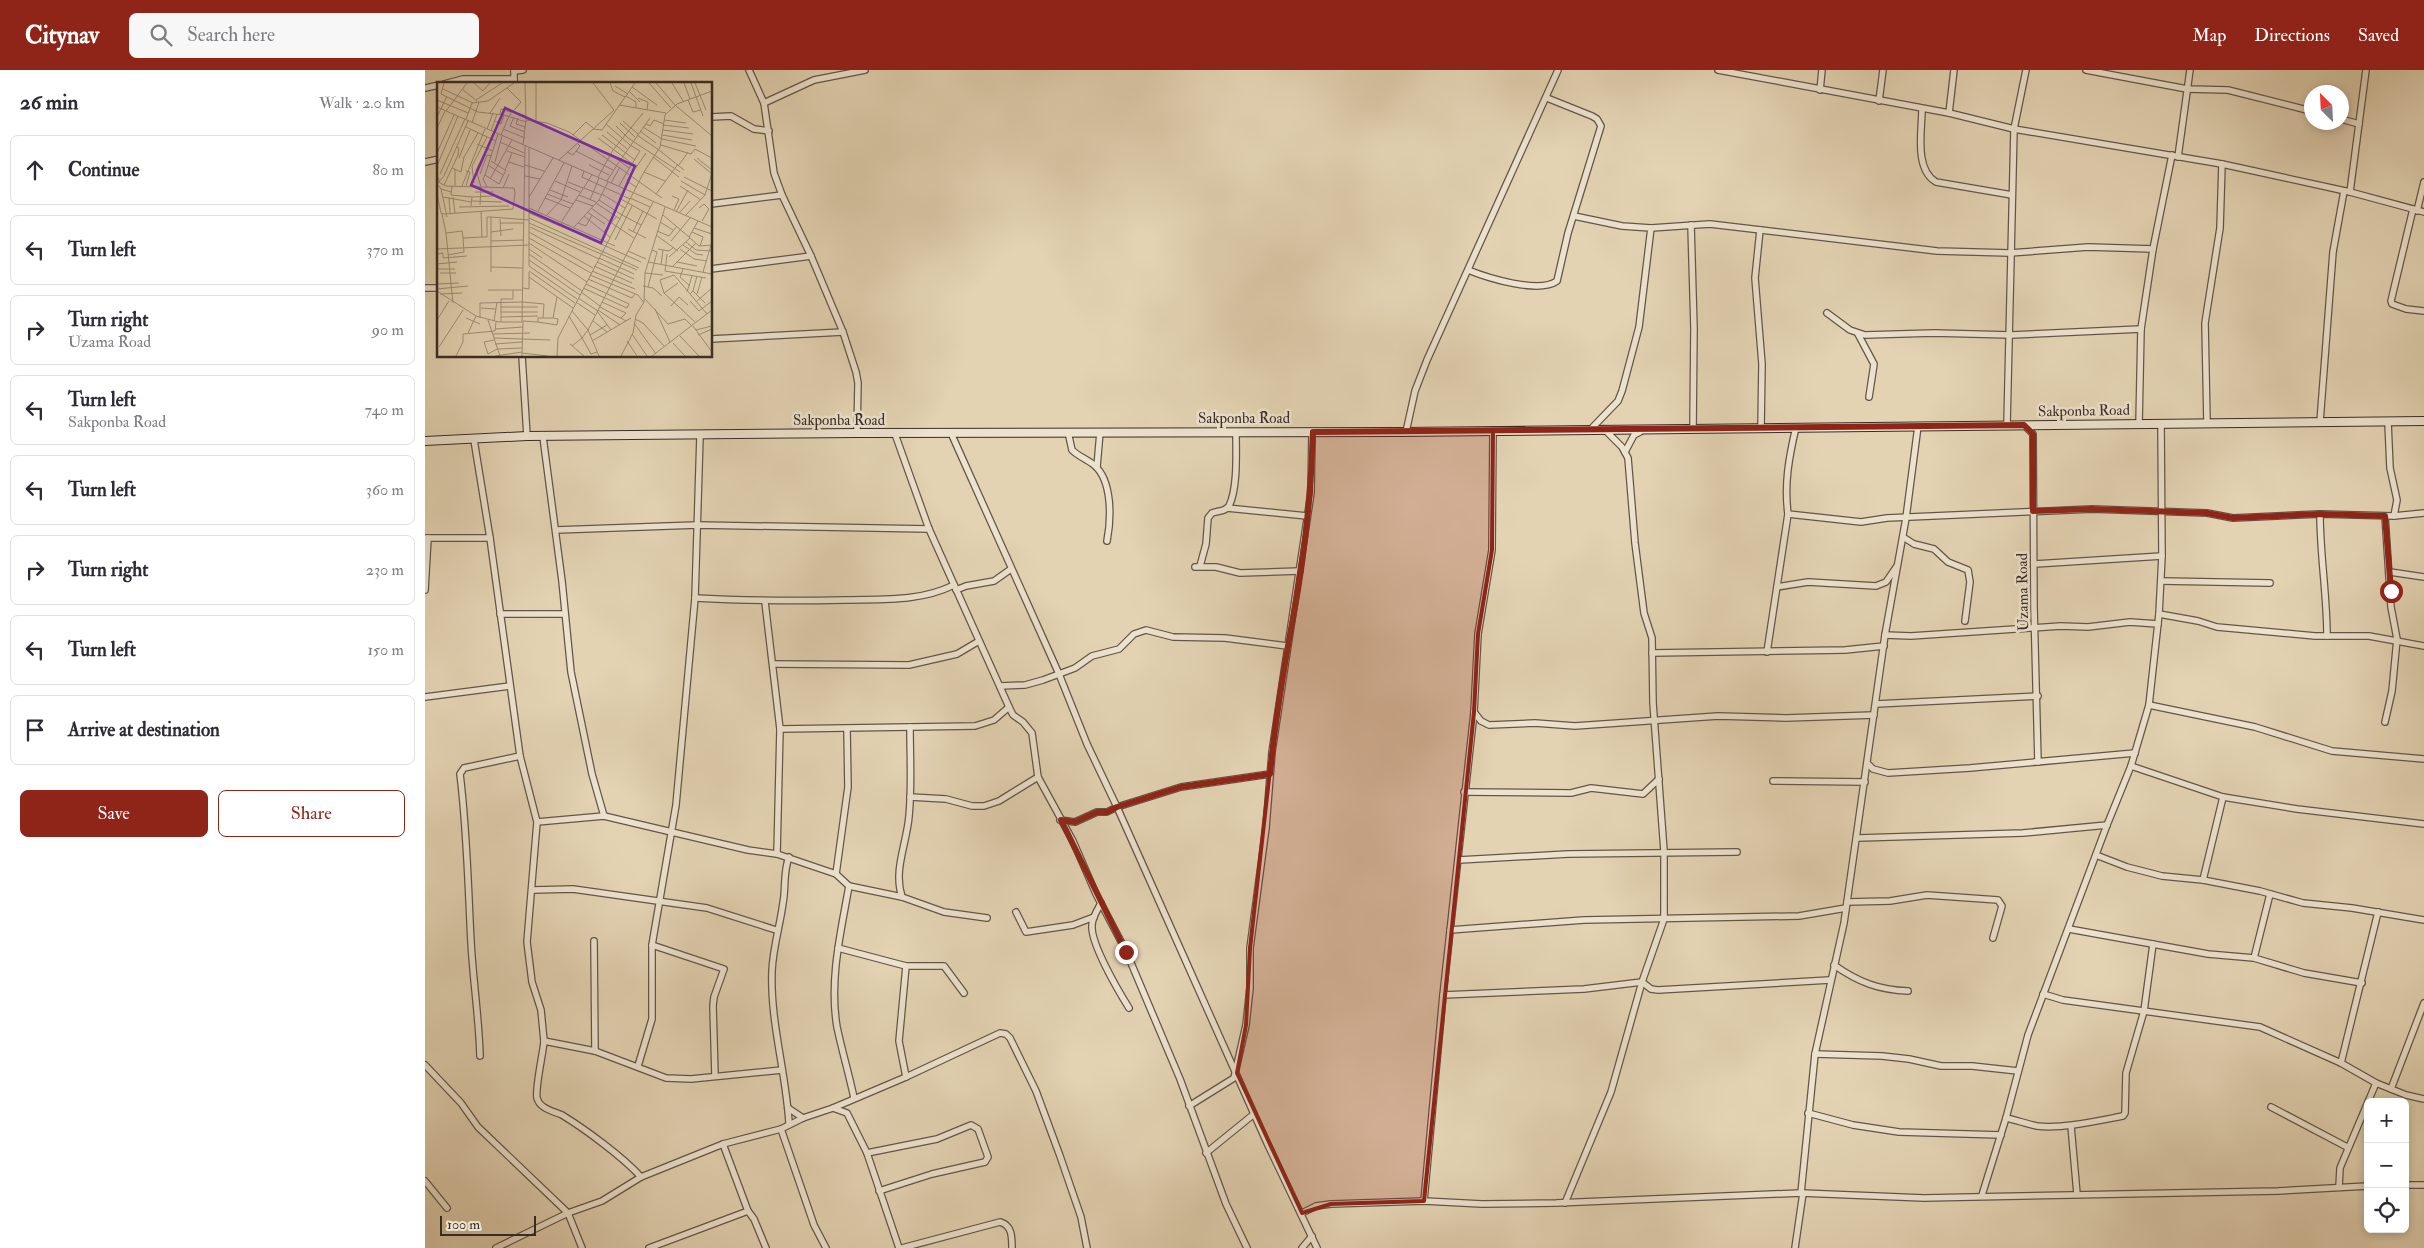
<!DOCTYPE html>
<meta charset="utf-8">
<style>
body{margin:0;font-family:"IM FELL Double Pica",serif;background:#f7f7f7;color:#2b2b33}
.controls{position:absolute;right:15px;bottom:15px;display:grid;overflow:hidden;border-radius:8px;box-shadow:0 2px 8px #0003}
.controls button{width:45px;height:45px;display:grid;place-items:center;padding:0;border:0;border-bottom:1px solid #e1e1e2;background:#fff;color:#2b2b33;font:25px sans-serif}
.compass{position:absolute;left:1879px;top:15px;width:45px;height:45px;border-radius:50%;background:#fff;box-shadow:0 2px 8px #0003;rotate:336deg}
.scale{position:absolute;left:15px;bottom:12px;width:96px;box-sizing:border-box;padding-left:5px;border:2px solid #382c25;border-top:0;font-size:14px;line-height:18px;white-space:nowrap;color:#382c25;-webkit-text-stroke:4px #ede2ce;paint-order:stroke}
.stop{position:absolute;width:15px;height:15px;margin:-11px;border:4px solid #8f2418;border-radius:50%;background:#fff}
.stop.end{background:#8f2418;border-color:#fff;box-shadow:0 1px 5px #0008}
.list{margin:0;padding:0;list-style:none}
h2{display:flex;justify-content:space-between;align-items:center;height:65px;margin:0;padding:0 20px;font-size:21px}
h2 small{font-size:16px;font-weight:400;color:#7c7c81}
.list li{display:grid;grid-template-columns:32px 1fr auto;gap:15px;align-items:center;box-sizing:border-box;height:70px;margin:0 10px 10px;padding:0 10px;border:1px solid #e1e1e2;border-radius:8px}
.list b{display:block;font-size:19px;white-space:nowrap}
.list p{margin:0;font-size:16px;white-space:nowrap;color:#7c7c81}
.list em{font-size:16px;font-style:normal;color:#7c7c81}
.actions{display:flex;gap:10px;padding:15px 20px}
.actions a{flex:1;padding:11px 0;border:1px solid #8f2418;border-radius:8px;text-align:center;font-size:18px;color:#8f2418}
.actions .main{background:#8f2418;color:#fff}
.icon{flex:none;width:28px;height:28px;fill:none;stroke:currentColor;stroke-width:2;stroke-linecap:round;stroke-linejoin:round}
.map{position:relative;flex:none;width:1999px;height:1178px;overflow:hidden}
header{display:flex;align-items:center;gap:30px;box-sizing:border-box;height:70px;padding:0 25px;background:#8f2418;color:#fff}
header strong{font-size:24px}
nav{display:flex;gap:28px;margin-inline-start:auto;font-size:18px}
.search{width:350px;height:45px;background:#f7f7f7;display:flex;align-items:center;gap:12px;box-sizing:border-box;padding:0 18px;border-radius:8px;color:#7c7c81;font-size:19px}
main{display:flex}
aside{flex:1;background:#fff}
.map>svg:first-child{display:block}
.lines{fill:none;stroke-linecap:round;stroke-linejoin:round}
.street-casing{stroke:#635648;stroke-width:8}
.secondary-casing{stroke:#382c25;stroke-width:10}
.street{stroke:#ede2ce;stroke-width:5.5}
.secondary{stroke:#ede2ce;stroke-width:8}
.route{stroke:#8f2418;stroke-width:6}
.marked{fill:#8f2418;fill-opacity:0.2;stroke:#8f2418;stroke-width:4;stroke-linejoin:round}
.labels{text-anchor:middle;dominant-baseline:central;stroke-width:5;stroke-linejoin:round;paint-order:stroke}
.street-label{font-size:15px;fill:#382c25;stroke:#ede2ce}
.inset-road{fill:none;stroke:#9f907a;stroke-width:1}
.view{fill:#7b2cbf;fill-opacity:0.15;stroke:#7b2cbf;stroke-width:2.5}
.inset-edge{fill:none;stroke:#382c25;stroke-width:2.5}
</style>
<header>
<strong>Citynav</strong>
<div class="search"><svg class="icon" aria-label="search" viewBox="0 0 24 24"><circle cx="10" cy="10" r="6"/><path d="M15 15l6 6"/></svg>Search here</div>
<nav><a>Map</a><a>Directions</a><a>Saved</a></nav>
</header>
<main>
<aside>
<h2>26 min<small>Walk · 2.0 km</small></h2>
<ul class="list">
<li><svg class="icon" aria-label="ahead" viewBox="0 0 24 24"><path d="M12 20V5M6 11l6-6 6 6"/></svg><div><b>Continue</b></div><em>80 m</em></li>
<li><svg class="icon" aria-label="left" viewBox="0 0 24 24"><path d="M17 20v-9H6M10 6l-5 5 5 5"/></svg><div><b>Turn left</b></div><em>370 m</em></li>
<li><svg class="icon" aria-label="right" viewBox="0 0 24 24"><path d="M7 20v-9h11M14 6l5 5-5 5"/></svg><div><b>Turn right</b><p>Uzama Road</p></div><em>90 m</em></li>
<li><svg class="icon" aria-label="left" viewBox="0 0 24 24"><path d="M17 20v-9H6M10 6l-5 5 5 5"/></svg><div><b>Turn left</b><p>Sakponba Road</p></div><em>740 m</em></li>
<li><svg class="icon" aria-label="left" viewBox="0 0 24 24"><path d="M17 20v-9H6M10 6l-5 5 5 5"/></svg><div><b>Turn left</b></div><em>360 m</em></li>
<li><svg class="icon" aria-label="right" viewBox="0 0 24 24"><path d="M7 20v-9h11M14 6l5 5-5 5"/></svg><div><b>Turn right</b></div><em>230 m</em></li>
<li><svg class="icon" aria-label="left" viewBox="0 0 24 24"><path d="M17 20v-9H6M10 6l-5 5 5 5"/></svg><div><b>Turn left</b></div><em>150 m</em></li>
<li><svg class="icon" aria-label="arrive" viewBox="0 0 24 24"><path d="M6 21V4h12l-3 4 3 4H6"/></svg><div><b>Arrive at destination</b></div></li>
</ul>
<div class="actions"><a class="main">Save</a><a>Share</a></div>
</aside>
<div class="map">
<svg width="1999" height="1178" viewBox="0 0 1999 1178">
<rect width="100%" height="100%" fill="#e3d3b3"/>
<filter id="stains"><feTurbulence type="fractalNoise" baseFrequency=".004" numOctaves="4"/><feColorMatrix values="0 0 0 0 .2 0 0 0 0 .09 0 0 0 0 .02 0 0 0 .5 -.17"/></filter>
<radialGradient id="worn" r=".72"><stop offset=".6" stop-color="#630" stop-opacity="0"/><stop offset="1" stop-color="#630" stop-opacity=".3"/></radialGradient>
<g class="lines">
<g class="street-casing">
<g id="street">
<path d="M89 0V14"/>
<path d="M324 0 339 33 349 103 357 125 386 186 418 262 431 302 433 313 432 363"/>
<path d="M1293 0 1524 43 1589 59 1797 94 1925 122 1999 142"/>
<path d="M1661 0 1762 19 1803 20 1886 41"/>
<path d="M89 1 98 0"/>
<path d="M19 14 38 9H89"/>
<path d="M0 18 14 15"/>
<path d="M1395 20 1397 0"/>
<path d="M1454 31 1458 0"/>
<path d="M339 33 389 10 440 0"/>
<path d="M1497 39C1497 60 1489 99 1511 112L1587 125"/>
<path d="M1524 43 1529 0"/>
<path d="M286 47 306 46 329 59 344 61"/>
<path d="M1916 49 1934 54"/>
<path d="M1753 87 1765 0"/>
<path d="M0 92 14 89"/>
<path d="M1925 122 1941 0"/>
<path d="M286 134 357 125"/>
<path d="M1988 139 1966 231 1967 234 1981 239 1999 241"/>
<path d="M1992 141 1999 112"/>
<path d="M1149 146 1197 156 1226 158 1285 154 1512 181 1585 183 1663 177 1728 179"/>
<path d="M1266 155 1269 258 1268 358"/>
<path d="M1335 160 1330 208 1337 294 1336 357"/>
<path d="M286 199 386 186"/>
<path d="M1043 200C1063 208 1114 224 1132 211L1143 163 1176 56 1172 49 1167 46 1122 28"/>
<path d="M0 218H14"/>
<path d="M1402 243 1425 260 1440 265 1509 263 1586 265 1716 259"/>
<path d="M1433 264 1449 294 1444 327"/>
<path d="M286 269 418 262"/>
<path d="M97 286 102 366"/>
<path d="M1895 352 1908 182 1919 121"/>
<path d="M1963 352 1965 398 1972 430 1969 446"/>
<path d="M1782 353 1780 253 1795 158 1797 94"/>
<path d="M1714 354 1716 259 1728 179 1747 85"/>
<path d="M1582 355 1589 59 1601 0"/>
<path d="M1599 355 1608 364 1609 537 1613 692"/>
<path d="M1371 357C1364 387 1359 414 1363 444L1436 452 1462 448 1667 439 1782 443 1808 448 1895 444 1969 446 1999 443"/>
<path d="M1166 359 1193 331 1197 321 1214 257 1226 158"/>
<path d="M643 362 647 380C654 387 662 389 669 395 688 411 686 450 682 471"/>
<path d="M981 362 990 321 1002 290 1133 0"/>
<path d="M526 363 634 604 662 674 692 737 842 1073 892 1178"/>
<path d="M470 364 504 459 584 637 588 645 598 652 607 663 613 707 648 771 671 824 701 881 755 1009 801 1134 822 1178"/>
<path d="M118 367 137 511 146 602 167 704 179 746"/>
<path d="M49 370 65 468 95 686 112 752 102 872 107 912 116 940 119 971"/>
<path d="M1200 382 1209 365 1215 362"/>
<path d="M672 397 675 362"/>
<path d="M802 438 882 446"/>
<path d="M1895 444C1895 485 1902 525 1902 566"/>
<path d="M131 460 272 455 504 459"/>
<path d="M1478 467 1489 474 1509 479 1523 492 1543 500 1545 512 1540 551"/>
<path d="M0 468H65"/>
<path d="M1610 494 1737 486"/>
<path d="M775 496 781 474 783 448 787 443C792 441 802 441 804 436 813 418 811 382 811 362"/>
<path d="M770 497H791L815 503 875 501"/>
<path d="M1965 502 1999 507"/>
<path d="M1736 511 1845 513"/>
<path d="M1352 517 1383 512 1451 516 1461 512 1472 496"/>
<path d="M0 520 3 468"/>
<path d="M531 520 541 516 569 511 586 499"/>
<path d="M270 528C321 531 368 531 420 530 458 529 494 532 529 515"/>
<path d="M75 544H140"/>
<path d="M1734 544 1773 551 1792 557 1890 566H1944L1999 576"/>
<path d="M1460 565 1486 566 1636 556 1663 557 1705 552 1733 554"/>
<path d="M1342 582 1363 444"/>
<path d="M1227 583 1420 580 1459 576"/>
<path d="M348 594 484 595 532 584 554 571"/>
<path d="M575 616 600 615 618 610 650 598 667 586 694 579 709 564 721 560 748 567 800 568 862 576"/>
<path d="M0 627 85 616"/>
<path d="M1451 634 1613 626"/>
<path d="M1724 635 1830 657 1907 681 1999 689"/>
<path d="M1049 642 1056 651 1064 655 1110 653 1150 656 1293 646 1361 648 1449 645"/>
<path d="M1960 652 1967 621 1972 569 1966 537 1960 446"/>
<path d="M355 659 550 656 569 650 584 637"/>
<path d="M1443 694 1448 699 1463 703 1545 698 1710 683"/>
<path d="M1706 696 1798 727 1872 739 1999 754"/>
<path d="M1348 711 1440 712"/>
<path d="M1039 722 1146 723 1166 718 1218 724 1234 709"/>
<path d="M485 727 521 729 547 736H559L574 731 613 707"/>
<path d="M635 750 650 752 672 742H682L692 737 756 717 845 704"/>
<path d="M112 752 179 746 323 780 352 784 355 659 340 532"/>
<path d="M1433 768 1598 763 1682 755"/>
<path d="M352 784 411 804 424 816 477 827 519 842 562 848"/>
<path d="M1671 785 1702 797 1737 806 1778 810 1835 821 1878 833 1927 838 1999 850"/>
<path d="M364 787C358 802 361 817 358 833 355 856 348 877 347 901 345 952 361 1002 364 1053"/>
<path d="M1034 790 1143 784 1312 782"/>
<path d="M411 804 423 717 422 659"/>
<path d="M1778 810 1798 727"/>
<path d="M424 816C416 861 404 910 412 957 417 981 424 1004 429 1028"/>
<path d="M108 820 148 819 282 838 351 860"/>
<path d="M477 827C468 800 482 773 484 746 487 717 485 687 485 657"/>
<path d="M1422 832 1465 831 1502 825 1573 830 1577 836 1568 868"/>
<path d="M676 833C673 839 667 848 667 855 665 873 694 922 704 938"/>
<path d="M591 842 601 862 648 855 669 847"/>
<path d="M1644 859 1783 884 1829 888 1879 903 1937 913"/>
<path d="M1025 860 1159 850 1374 846 1421 838"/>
<path d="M169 871 170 981"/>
<path d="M227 875 299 899 289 927 288 936 290 1005"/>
<path d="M413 878 481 896H519L539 923"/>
<path d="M1829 888 1845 824"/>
<path d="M1409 895C1433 912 1454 920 1483 921"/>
<path d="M481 896 474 971 481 1007"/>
<path d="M1618 924 1638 930 1835 957 1916 993 1951 1013 1981 1025 1999 1029"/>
<path d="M1018 925 1159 919 1217 912 1226 919 1233 920 1405 910"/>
<path d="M1390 984 1457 986 1484 989 1516 996H1547L1593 1001"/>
<path d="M55 986C54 948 48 910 46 872 43 815 42 760 35 704L39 698 95 686"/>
<path d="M1916 993 1953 842"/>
<path d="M0 995 36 1033 53 1057 143 1143 157 1178"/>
<path d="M213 996 227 949V875L251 735 270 528 275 366"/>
<path d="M1966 1019 1999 933"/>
<path d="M1943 1032 1951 1013"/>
<path d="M764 1036 809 1008 821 955 825 918V878L841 758 847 682 886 423 887 362"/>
<path d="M1846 1037 1922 1077"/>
<path d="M363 1038 378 1048"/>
<path d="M408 1038 422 1043 442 1083 474 1178"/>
<path d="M1383 1043 1428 1055 1474 1062 1576 1065"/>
<path d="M1581 1048C1591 1050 1602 1054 1612 1056 1637 1059 1672 1051 1698 1046L1700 1043 1701 1003 1719 941 1728 874"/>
<path d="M1646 1056 1652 1124"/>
<path d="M356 1059 389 1155 401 1178"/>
<path d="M298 1074 323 1141 329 1149 341 1178"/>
<path d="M442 1083 512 1069 546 1055 553 1059 563 1087 560 1092 507 1104 454 1121"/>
<path d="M781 1083 829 1044"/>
<path d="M216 1107C198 1087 160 1059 137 1045 128 1041 115 1039 112 1028 110 1018 118 984 119 971L170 981 241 1008 266 1009 357 1000"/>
<path d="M0 1111 22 1138"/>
<path d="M1980 1115H1999"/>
<path d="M1914 1117 1915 1098 1943 1032"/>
<path d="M1376 1123 1390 984 1419 853 1460 565 1481 448 1493 356"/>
<path d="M1557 1125 1581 1048 1603 965 1682 755 1706 696 1724 635 1734 544 1737 486 1736 354"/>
<path d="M999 1131 1018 925 1049 642 1053 564 1067 480 1068 360"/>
<path d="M1140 1133 1186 1022 1217 912 1239 849V781L1228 633 1227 568 1219 543 1210 473 1203 388 1197 377 1179 359"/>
<path d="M877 1143 891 1136 906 1134 999 1131 1057 1134 1131 1133 1376 1123 1499 1128 1853 1121 1943 1116"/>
<path d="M71 1178 143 1143 177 1131 216 1107 298 1074 356 1059 378 1048 408 1038 481 1007 575 963 581 964 585 968 611 1021 635 1086 656 1147 662 1178"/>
<path d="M224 1178 323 1141"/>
<path d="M477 1178 575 1152C587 1155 587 1167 587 1178"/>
<path d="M877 1178 887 1166"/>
<path d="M1370 1178 1378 1123"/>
</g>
</g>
<g class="secondary-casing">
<path id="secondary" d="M0 371 102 366 432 363 975 362 1999 351"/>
</g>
<use href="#street" class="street"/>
<use href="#secondary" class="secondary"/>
</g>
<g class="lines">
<path class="route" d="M701 882 636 750 650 752 672 742H682L692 737 756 717 845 704C850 650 859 596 869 543 880 483 886 422 888 362L1599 355 1608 364V441L1666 439 1782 443 1808 448 1895 444 1960 446 1966 521"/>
</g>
<path class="marked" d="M1068 360 1067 480 1053 564 1049 642 999 1131 906 1134 877 1143 812 1003 821 955 825 878 847 682 886 423 887 362Z"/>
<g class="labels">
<g class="street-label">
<text transform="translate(1659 341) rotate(-1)">Sakponba Road</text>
<text x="819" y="348">Sakponba Road</text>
<text x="414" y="350">Sakponba Road</text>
<text transform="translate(1598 522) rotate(-91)">Uzama Road</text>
</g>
</g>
<g transform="translate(12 12)">
<rect width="275" height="275" fill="#e3d3b3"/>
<path class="inset-road" d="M7 1 4 12 41 30 67 33 89 40M37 1 46 9 53 1M156 1 177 28M173 1 176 9 188 15M212 1 234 26M219 1 238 23 275 54M235 1 246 19M247 1 253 17M254 1 266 34M258 1 269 28M178 4 191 12M195 5 220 23M70 6 84 20 72 34M6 7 36 21M25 7 40 19M192 9 203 20M189 14 199 20V26M201 16 211 20 210 28M0 18 31 31M39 18 65 1M251 18 256 30 264 28M182 23 229 31M0 25 275 145M9 29 30 1M74 29 89 34M53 31 63 16M63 32 64 27 74 30M0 35 10 14M77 35 73 44 88 50M81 36 79 42 88 45M29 37 35 21 51 19 77 1M89 38 110 41 132 50 225 116M227 38 249 41M58 39 64 42 67 33M99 39V1M186 39 201 52M35 41 42 20M183 41 198 55M169 42 193 63M209 42 213 44 217 38 227 42M226 43 252 46M179 44 191 56 243 90M29 45 59 59M206 45 225 57 259 64M0 46 8 29M50 47 56 31M66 47 88 56M156 47 165 48 198 1M226 48 256 52M54 49 60 32M203 49 219 61M170 50 190 67M64 53 72 34M136 53 149 40 156 46M165 53 198 78M200 53 222 68M225 53 255 58M161 56 200 85M63 60 87 71M40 62 56 69M86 63 89 38 88 1M224 63 254 72 258 67 275 76M222 68 247 88M70 69 88 75M139 69 176 88M130 70 136 73 143 64 140 61M0 71 17 33M173 72 192 86M216 75 242 95M22 76 33 48M260 76 275 88M257 77 275 92M122 78 177 28M54 79 68 88 75 71M58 80 65 54M72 80 87 85M51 83 66 93M88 83 107 89M152 83 172 93M180 83 213 36M242 83 251 70M0 84 21 34M15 86 24 90 27 75 41 51M18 87V104M29 89 33 90 29 104M147 89 145 95 193 117M190 90 203 69 193 63M207 90 228 99M3 92 28 37M43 92 50 73 55 74M0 93 3 101 9 104 77 106 78 111 76 127 7 132 4 131 0 112M48 93 61 52M194 93 209 71M194 93 190 99 199 105M88 94 103 97M161 95 176 68 206 31M247 95 275 109M53 97 75 58M118 99 143 110M170 99 180 83M244 99 268 113M131 100 146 106M37 101 35 84 50 55M174 101 183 85M62 102 69 88M7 103 21 73 22 66 19 65M15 104 14 113 35 115M25 104 48 47M182 104 190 90M243 104 264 118M50 105 46 97 48 93 62 102M66 106 72 92M147 106 165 113M4 107 10 135M113 108 131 115M14 110 4 107 0 102 7 94 31 39M38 110H56M110 112 136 122M165 112 188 126M219 112 241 82M142 113 159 120M235 114 242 117 237 128M6 115 34 120M12 115 13 131M16 115 18 131M92 115 116 76M108 116 133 126M182 116 220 137M193 116 213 125M139 118 156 124M153 118 162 96M162 118 185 133M35 119 65 120M159 121 183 137M43 123 44 105 39 88 55 57M34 124 35 115 56 114M22 125 72 124M92 126 178 164M154 126 179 144M262 126 267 122 272 127 265 139M101 129 127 81M150 130 168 142M239 130 251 108M92 131 123 144M242 131 253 119M5 132 9 151 25 149 26 156 45 155 44 129M110 133 124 118 135 84M185 133 204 143M226 133 252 155M249 133 268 113 275 91M147 134 173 155M92 136 202 186M63 137 64 154M125 139 155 93M261 139 252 155 262 164 275 163M125 140 124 144 204 180M223 140 236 148M63 141H87M92 141 164 172M141 141 149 144 155 133M179 144 197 156M93 145 162 177M137 145 162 118 171 100M257 146 275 152M191 147 209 156M220 149 232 154 240 144M54 150 76 147M92 150 156 186M167 150 179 135M196 150 206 129M255 150 266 155 263 164M9 151 16 221M219 153 241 169M45 155H50V135H54M92 156 154 191M178 158 195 124M54 159V135L92 138M234 159 253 136M249 160 259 168 275 169M92 161 150 200M92 163V184M246 163 259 172 266 173M0 167 92 163V65M92 167 105 176M221 167 232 169 237 165M243 167 257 177 270 179M191 169 209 177M0 172 6 171V176L30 174M92 172 145 209M164 172 200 188M230 172 228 189 269 196M11 173 27 170 26 156M232 175 253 156M162 176 197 192M92 178 143 213M160 180 197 197M211 180 275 192M240 180 260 184M0 182 20 180M224 183 226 168M92 184 140 217M157 184 195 201M54 185 86 186M235 185 259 161M0 187H18M246 187 243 195 253 204M92 189 138 221M155 189 198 207M54 190V159L87 158M266 190 274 163M3 191H19M208 191 226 193M153 193 201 213 207 221M92 195 136 226M151 197 195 216 198 212M0 202 22 201M149 202 192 222M206 204 216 206 225 214M211 205 220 170 215 168M86 206 92 207V190M146 206 190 226 192 222M0 207 31 204M51 208H86M0 209 39 234 62 240H85L88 64M256 209 260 194M144 210 163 224M250 210 255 194M227 211 241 201M3 212 25 211M253 212 256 209 268 221M260 212 265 195M141 216 161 229M208 217 231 242 248 237 255 244M253 219 262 229 275 219M260 219 275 206M139 220 158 233M165 220 189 231 184 236M234 224 242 215 251 223M64 225H101M163 225 189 239M44 226 59 227M218 227 233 260M161 228 183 243M160 229 174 248M64 230H101M132 234 145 256 135 264M64 235 101 234M29 236 43 242M43 236V221L86 220M106 236H116L120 215M198 237 206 241 227 264M0 238 12 219M51 238 63 274M57 239 60 220M86 239 101 240V236H106L107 222 86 220M156 239 170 250M64 240V217H76V208M101 240 120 243 121 237 116 236M258 240 227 211 223 198 237 193 270 232M197 241 219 272M256 244 275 270M58 247 86 245M259 248 275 244M31 251 39 234M56 252 93 251M195 252 210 274M153 253 170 243M261 253 275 247M243 254 262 274M57 256 113 258M57 258 47 260 51 272 60 267M155 259 194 236M190 259 200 274M236 261 248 274M58 262 85 260M133 262 147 274M2 265 26 228M60 267 85 266M160 270 154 272 145 256 151 248 135 229 207 90 223 65 228 33 240 22 275 9M85 271 111 274M19 274 26 260V252L58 249 59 240M58 274 85 270M85 274 86 239M120 274 121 256 135 229M162 274 151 248 216 120M184 274 196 251 199 233 207 220 208 191 228 125M215 274 275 228"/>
<path class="view" d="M68 26 198 84 164 161 34 103Z"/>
<rect width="275" height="275" class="inset-edge"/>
</g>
<rect width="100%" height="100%" filter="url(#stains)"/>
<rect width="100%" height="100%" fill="url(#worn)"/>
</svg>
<div class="controls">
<button>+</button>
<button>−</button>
<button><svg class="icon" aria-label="locate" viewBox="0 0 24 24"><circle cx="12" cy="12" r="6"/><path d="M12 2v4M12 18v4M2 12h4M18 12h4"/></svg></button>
</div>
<svg class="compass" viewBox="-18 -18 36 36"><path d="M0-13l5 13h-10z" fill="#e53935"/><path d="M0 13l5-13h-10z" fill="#7c7c81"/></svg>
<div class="scale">100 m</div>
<div class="stop" style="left:1966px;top:521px"></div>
<div class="stop end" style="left:701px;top:882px"></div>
</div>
</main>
